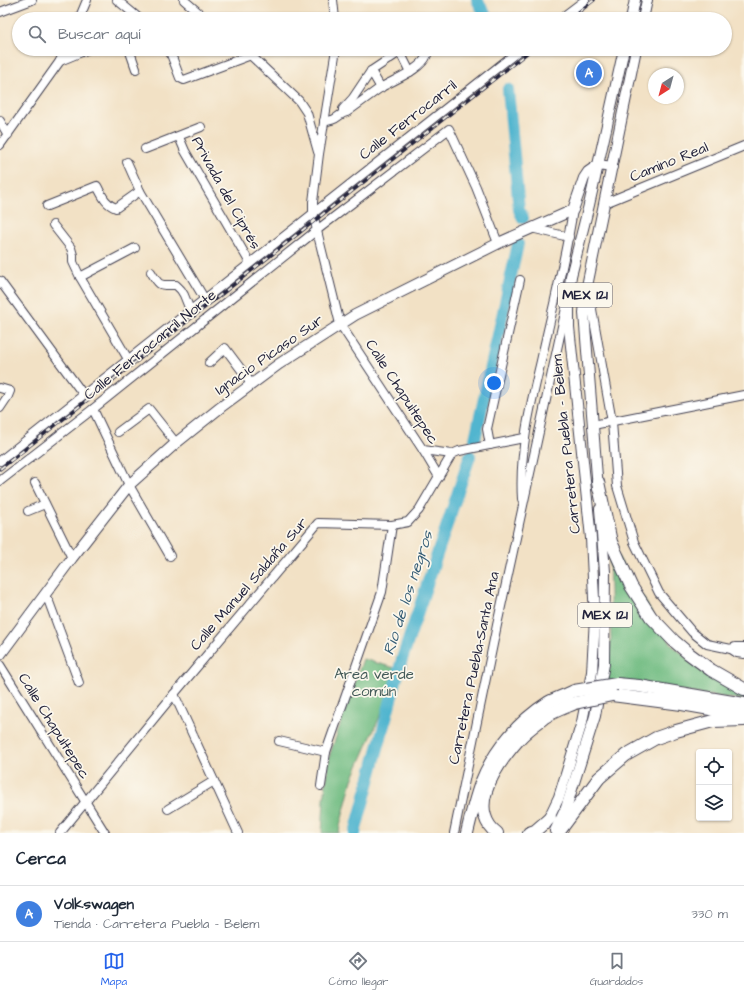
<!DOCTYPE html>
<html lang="es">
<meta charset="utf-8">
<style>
body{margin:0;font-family:"Architects Daughter",sans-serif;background:#f2f2f3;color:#1f2937}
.controls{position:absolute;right:12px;bottom:12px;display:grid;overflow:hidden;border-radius:4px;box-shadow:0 1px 3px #0004}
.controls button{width:36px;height:36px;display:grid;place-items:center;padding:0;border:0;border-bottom:1px solid #e0e1e3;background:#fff;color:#1f2937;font:20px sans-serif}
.compass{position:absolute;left:648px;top:68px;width:36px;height:36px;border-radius:50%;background:#fff;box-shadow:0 1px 3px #0004;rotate:216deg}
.you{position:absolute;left:494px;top:383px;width:14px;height:14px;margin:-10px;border:3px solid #fff;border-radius:50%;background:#1a73e8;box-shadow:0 0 0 6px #1a73e833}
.badge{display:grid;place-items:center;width:26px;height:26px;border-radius:50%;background:#2563eb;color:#fff;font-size:13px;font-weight:700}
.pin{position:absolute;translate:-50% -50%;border:2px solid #fff;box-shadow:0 1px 4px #0006}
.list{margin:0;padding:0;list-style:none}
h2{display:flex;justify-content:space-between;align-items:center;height:52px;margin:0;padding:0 16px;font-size:17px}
h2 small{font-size:13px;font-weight:400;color:#747a83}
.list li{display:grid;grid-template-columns:26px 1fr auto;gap:12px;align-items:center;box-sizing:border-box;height:56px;padding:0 16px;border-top:1px solid #e0e1e3}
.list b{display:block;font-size:15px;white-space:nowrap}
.list p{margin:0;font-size:13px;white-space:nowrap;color:#747a83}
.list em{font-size:13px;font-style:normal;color:#747a83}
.icon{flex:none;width:22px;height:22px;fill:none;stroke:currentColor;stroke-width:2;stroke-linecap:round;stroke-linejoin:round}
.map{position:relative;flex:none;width:744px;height:833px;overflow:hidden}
.search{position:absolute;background:#fff;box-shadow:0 1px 3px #0004;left:12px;right:12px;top:12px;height:44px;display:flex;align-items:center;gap:10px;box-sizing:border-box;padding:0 14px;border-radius:22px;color:#747a83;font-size:15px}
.sheet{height:108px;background:#fff}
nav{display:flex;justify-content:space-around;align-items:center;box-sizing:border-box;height:56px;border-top:1px solid #e0e1e3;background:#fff;font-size:11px;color:#747a83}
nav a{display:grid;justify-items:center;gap:2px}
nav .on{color:#2563eb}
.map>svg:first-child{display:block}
.forest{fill:#73bd84;stroke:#4a7060}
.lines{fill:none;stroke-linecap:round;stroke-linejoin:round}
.river{stroke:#51b5cf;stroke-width:12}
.minor-casing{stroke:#413f50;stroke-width:10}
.major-casing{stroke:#413f50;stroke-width:12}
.highway-casing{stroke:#413f50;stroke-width:14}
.minor{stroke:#fff;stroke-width:8}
.major{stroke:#fff;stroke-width:10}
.highway{stroke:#fff;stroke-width:12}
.rail-casing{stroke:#22223b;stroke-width:3.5}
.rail{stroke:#fbf7ec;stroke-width:2;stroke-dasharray:6;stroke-linecap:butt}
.highway-bridge-casing{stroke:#413f50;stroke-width:14;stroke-linecap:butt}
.highway-bridge{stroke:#fff;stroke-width:12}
.labels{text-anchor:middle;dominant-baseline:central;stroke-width:3.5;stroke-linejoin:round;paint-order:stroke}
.shield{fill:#fbf7ec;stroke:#636270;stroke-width:1}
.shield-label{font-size:14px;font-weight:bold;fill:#22223b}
.street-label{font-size:15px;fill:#22223b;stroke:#fbf7ec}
.park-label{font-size:15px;fill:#435a58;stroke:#fbf7ec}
.water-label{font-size:16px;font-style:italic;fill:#355d76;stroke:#fbf7ec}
</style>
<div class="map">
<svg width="744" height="833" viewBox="0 0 744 833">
<rect width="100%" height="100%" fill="#fbf7ec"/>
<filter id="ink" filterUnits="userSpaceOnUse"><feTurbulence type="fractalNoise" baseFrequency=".025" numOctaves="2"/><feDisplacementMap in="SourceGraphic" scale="8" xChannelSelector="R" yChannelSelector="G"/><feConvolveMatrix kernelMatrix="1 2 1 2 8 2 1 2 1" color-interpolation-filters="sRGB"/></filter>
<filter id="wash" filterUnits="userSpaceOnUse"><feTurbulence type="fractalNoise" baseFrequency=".012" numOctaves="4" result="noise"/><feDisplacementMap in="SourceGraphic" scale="16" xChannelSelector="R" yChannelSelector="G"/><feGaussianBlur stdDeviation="0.9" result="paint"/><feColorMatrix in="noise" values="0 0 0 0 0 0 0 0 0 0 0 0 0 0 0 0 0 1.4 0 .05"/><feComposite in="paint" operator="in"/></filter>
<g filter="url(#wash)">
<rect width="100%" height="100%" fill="#f2e1c5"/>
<g class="forest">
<path d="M609 542 672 645 699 669 737 693 744 696V700L605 681 611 640Z"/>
<path d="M363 659 398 669 392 689 352 780 340 826 339 833H322L324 799 330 754Z"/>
</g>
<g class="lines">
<g class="river">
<path d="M477 0 488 19"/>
<path d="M508 89 519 210 523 218"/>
<path d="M475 439 518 244"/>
<path d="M355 833 402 659 470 456"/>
</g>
</g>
</g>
<g filter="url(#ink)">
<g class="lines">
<g class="minor-casing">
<g id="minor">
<path d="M117 0 140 19"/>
<path d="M184 0 206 19"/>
<path d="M333 0 335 19"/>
<path d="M0 12 32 0"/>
<path d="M79 19 87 0"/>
<path d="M560 19 585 0"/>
<path d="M129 49 136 69"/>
<path d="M169 49 180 78 184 80 251 55"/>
<path d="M244 49 299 101 307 113 318 152"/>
<path d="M336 49 319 154 313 202V213L318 235 340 324 423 450 439 477"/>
<path d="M400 52 410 72"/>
<path d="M60 61 89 49"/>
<path d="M371 71 381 88"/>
<path d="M343 112V109L353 98 371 71 404 49"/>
<path d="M0 121 8 135"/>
<path d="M324 121C339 121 338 113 347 112 358 104 369 96 380 88 395 79 421 70 427 55L424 49"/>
<path d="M179 137 185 151 250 263"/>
<path d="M0 145 60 61 65 49"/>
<path d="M145 149 201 127"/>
<path d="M127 162 140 191 204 298"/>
<path d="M605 203 744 146"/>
<path d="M47 206 97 186C102 195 105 204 116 208L140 191"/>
<path d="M53 225 71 248 73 255V262L80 277 128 359"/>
<path d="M531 228 569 237"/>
<path d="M151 272C160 287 159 285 176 285L181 290 184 295 190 310"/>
<path d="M80 277 135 248"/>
<path d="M0 281 83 394"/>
<path d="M586 292 590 298 612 422 617 486 634 542 659 593 692 632 707 644 731 649 735 647H744"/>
<path d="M209 363 225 348 246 376 251 385"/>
<path d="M0 388 10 391 8 396 0 408"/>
<path d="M93 409 129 485 170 556"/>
<path d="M593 425 744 395"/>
<path d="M118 432 149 409 176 443"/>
<path d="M490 445 487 429 520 280"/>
<path d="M423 450 452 454"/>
<path d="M0 461 521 49"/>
<path d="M0 481 93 409 317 230 449 129 476 187 498 243"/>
<path d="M35 483 72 558"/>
<path d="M522 499C519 453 530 407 541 361 552 311 565 261 573 210"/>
<path d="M28 511 45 504"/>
<path d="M44 595 49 602 79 683"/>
<path d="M731 649 737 653 744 654"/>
<path d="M0 665 105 833"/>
<path d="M174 694 238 833"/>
<path d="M279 741 326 752"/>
<path d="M321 786 326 752 382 592 392 525"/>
<path d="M168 809 214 781"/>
<path d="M60 833 174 694 318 523 392 525 408 522 419 510 452 454 459 451 524 438"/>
<path d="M454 833 497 625 566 308"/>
</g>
</g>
<g class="major-casing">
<g id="major">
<path d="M631 19 635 0"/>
<path d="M643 19 647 0"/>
<path d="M598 489 584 313 586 291 636 49"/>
<path d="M0 655 72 558 129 485 176 443 221 407 279 364 355 315 503 241 573 210 584 178 588 172 598 165 612 167"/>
<path d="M546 824 559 797 582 722 592 672 595 618 591 538 569 327V294L571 276 589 205 624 49"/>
<path d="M555 831 566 808 595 716 604 664 605 572 600 509"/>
</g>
</g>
<g class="highway-casing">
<g id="highway">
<path d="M598 482 611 542 631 586 651 617 674 641 688 653 711 670 744 689"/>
<path d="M617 684 639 686 744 704"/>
<path d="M612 695 682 704 744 715"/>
<path d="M467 833C471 816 475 799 481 783 494 750 519 721 549 702 557 698 566 695 574 691"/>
<path d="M497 833C491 829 487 823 485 816 477 791 503 757 519 739 526 731 537 723 545 717 554 711 566 707 575 703"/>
<path d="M529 833 535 831 550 818"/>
<path d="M558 833 599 778 626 755 656 738 676 731 713 721 744 720"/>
</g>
</g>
<use href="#minor" class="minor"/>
<use href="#major" class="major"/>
<use href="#highway" class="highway"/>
<g class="rail-casing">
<g id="rail">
<path d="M570 19 594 0"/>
<path d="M0 469 532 49"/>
</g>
</g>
<use href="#rail" class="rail"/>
<g class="highway-bridge-casing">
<g id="highway-bridge">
<path d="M574 691 617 684"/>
<path d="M575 703 612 695"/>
</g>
</g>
<use href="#highway-bridge" class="highway-bridge"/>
</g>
</g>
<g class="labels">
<g class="shield">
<rect x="558" y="283" width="54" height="24" rx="3"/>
<rect x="578" y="603" width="54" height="24" rx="3"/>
</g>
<g class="shield-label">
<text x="585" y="295">MEX 121</text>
<text x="605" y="615">MEX 121</text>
</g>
<g class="street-label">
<text transform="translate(408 120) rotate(-38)">Calle Ferrocarril</text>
<text transform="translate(669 162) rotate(-22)">Camino Real</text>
<text transform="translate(226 193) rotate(61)">Privada del Ciprés</text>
<text transform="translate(150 345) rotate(-39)">Calle Ferrocarril Norte</text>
<text transform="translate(269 355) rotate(-35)">Ignacio Picaso Sur</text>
<text transform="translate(402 392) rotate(57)">Calle Chapultepec</text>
<text transform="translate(566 444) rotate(-96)">Carretera Puebla - Belem</text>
<text transform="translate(249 584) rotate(-49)">Calle Manuel Saldaña Sur</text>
<text transform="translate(474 668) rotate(-78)">Carretera Puebla-Santa Ana</text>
<text transform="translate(54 726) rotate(58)">Calle Chapultepec</text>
</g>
<g class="park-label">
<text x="374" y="674">Area verde<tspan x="374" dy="17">común</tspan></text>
</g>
<g class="water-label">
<text transform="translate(408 593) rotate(-72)">Rio de los negros</text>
</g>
</g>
</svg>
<div class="controls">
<button><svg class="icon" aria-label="locate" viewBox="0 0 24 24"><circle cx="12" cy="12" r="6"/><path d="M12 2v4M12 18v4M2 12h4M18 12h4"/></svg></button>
<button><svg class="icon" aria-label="layers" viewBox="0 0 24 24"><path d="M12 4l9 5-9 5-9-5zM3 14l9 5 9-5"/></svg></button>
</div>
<svg class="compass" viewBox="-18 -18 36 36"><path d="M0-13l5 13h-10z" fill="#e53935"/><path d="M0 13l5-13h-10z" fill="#747a83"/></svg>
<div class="you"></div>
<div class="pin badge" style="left:589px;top:73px;background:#3f7fe0">A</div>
<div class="search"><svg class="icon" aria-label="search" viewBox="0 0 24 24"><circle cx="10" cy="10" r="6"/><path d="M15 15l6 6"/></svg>Buscar aquí</div>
</div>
<section class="sheet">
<h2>Cerca<small></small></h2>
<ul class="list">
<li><span class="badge" style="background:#3f7fe0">A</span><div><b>Volkswagen</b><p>Tienda · Carretera Puebla - Belem</p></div><em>330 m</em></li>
</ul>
</section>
<nav>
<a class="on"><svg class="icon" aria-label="map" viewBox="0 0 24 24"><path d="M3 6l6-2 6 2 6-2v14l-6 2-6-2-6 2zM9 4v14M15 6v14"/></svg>Mapa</a>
<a><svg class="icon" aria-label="directions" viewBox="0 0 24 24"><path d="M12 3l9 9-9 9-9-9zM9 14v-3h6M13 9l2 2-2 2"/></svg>Cómo llegar</a>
<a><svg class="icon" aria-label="saved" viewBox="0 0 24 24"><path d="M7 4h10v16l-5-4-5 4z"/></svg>Guardados</a>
</nav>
